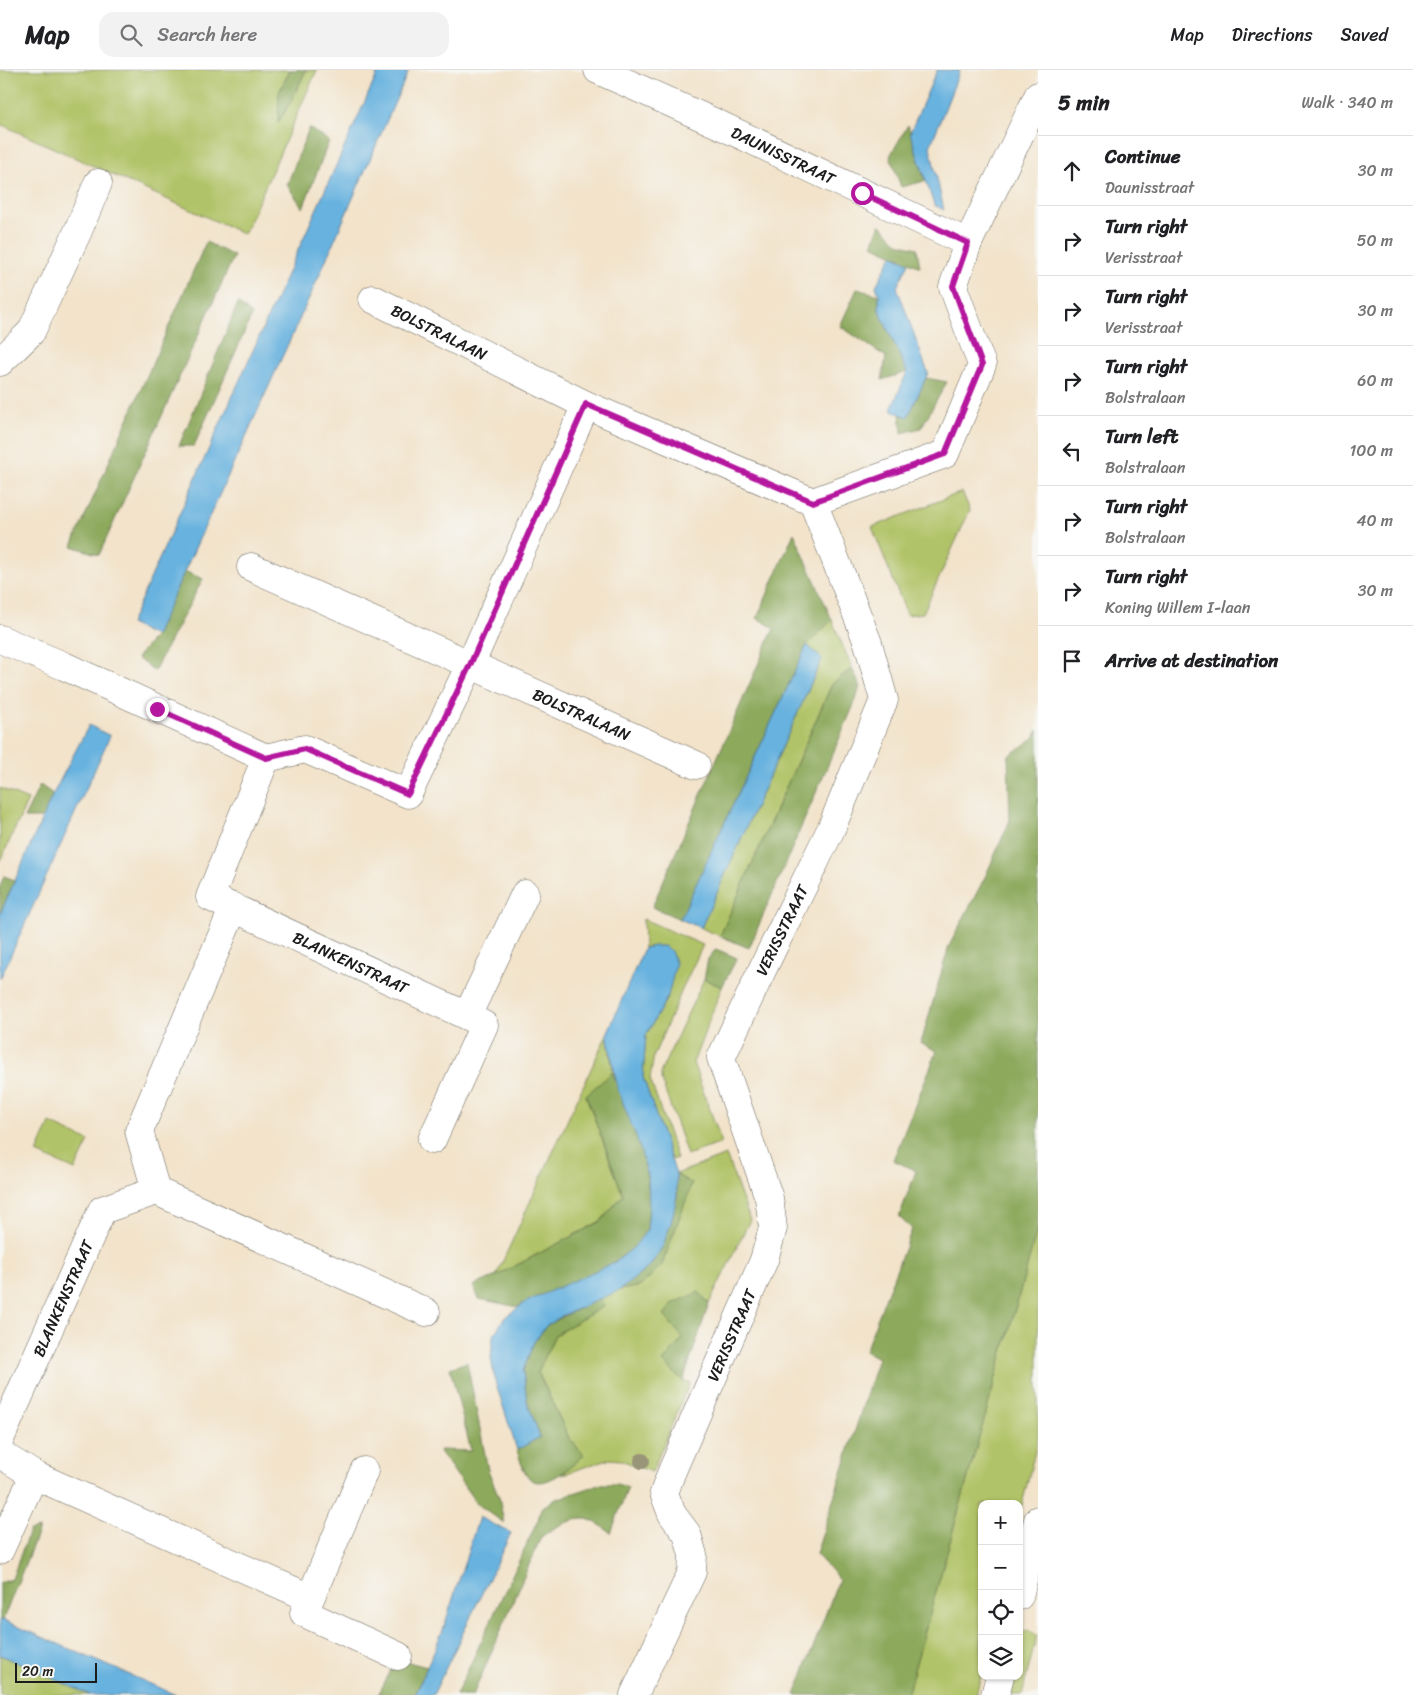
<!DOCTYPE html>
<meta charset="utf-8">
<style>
body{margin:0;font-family:Sriracha,sans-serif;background:#f2f2f2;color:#202124}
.controls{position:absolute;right:15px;bottom:15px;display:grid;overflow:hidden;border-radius:10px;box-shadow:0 1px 4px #0004}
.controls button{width:45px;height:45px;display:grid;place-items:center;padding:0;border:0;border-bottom:1px solid #e0e0e0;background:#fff;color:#202124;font:25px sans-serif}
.scale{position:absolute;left:15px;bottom:12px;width:82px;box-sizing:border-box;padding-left:5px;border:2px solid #1c1c1c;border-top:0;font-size:14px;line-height:18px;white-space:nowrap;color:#1c1c1c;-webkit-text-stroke:4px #f6f6f2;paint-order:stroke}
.stop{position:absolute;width:15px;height:15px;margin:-11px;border:4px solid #b5179e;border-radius:50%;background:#fff}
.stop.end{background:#b5179e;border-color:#fff;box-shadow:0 1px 5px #0008}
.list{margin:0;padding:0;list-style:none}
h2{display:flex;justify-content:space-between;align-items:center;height:65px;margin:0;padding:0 20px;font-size:21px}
h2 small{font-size:16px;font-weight:400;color:#757577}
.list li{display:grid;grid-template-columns:32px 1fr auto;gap:15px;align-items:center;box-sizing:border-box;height:70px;padding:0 20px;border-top:1px solid #e0e0e0}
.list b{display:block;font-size:19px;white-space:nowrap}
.list p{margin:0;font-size:16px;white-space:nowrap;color:#757577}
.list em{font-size:16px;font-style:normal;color:#757577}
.icon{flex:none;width:28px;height:28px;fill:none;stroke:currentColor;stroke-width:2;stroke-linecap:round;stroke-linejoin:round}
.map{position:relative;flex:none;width:1038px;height:1625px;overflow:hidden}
header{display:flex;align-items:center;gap:30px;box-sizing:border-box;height:70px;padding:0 25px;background:#fff;border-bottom:1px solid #e0e0e0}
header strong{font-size:24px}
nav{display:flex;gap:28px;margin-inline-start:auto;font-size:18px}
.search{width:350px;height:45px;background:#f2f2f2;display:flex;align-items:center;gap:12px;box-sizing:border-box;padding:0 18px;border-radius:15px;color:#757577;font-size:19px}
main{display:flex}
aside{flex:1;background:#fff}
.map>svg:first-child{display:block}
.green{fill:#b1c367;stroke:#667042}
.forest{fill:#8ca95c;stroke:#54623c}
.water{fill:#67b2df;stroke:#42677e}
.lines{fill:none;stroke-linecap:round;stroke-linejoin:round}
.street-casing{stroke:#676259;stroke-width:29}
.highway-casing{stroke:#676259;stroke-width:29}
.street{stroke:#fff;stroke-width:28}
.highway{stroke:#fff;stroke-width:28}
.tree{fill:#999579}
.route{stroke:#b5179e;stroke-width:6}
.labels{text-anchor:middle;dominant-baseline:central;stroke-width:4;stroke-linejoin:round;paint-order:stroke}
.street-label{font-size:16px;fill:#1c1c1c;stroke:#f6f6f2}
</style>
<header>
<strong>Map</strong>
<div class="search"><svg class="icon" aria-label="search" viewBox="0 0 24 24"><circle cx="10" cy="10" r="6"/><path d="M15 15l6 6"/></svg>Search here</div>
<nav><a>Map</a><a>Directions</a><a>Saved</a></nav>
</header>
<main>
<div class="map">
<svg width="1038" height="1625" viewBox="0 0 1038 1625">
<rect width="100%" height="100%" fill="#f6f6f2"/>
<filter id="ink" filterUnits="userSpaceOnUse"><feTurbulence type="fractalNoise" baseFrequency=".02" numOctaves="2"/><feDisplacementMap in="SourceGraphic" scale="10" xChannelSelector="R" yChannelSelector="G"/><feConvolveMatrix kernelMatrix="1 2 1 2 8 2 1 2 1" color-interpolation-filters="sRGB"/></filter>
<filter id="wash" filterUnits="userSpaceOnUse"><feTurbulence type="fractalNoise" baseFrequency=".0096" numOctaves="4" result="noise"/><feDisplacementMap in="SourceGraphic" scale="20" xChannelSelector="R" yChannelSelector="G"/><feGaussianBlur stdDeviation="1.12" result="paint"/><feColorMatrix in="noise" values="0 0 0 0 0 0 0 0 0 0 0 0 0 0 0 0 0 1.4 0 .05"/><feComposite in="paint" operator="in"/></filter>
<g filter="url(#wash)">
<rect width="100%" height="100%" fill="#f2e3ca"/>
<g class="green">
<path d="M0 0H317L244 164 0 54Z"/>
<path d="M962 422 970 440 923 543 907 545 872 457Z"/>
<path d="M832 550 852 598 832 614 720 866 701 858 822 589 807 575Z"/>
<path d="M0 718 28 730 0 792Z"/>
<path d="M643 849 703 875 685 913 654 985 650 1009 677 1088 671 1090 643 1007 646 965 668 926 654 876 644 878Z"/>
<path d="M704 909 722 917 693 993 722 1073 687 1085 661 1009V1001Z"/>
<path d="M607 964 613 1002 586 1026 623 1125 601 1151 496 1206Z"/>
<path d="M50 1053 89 1071 75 1100 37 1083Z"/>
<path d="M726 1085 750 1150 709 1234 699 1222 683 1268V1311L690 1312 652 1402 621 1390 608 1389 561 1405 584 1385 569 1368 538 1302 555 1265 603 1236 600 1228 620 1220 641 1216 692 1114 676 1104Z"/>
<path d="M1038 1157V1369L1019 1447V1434H982V1602L976 1625H907Z"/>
<path d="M1028 1560 1037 1565 1022 1625H1007L1012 1606H1019V1574L1022 1562Z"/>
<path d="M0 1585 90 1625H0Z"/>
</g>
<g class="forest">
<path d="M290 0H306L293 28 278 53 279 22Z"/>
<path d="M908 55 925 111 901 117 890 86Z"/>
<path d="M309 58 329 71 303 138 287 115Z"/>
<path d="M880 154 898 173 917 178 920 197 872 175Z"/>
<path d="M206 172 234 186 99 485 72 476Z"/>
<path d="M857 219 879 225V240L907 302 882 310 886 287 840 256Z"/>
<path d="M238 233 252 245 194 376H179Z"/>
<path d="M926 308 947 312 921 358 902 363 900 344 908 347Z"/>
<path d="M794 463 832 550 807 575 680 849 652 837 774 558 757 548Z"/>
<path d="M184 501 203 509 154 601 137 588 155 566Z"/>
<path d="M852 598 860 616 856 630 749 878 720 866 832 614Z"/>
<path d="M1038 660V1157L907 1625H795L839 1509 816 1484 878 1288 865 1281 912 1159 899 1147 916 1101 893 1090 937 981 921 973 949 876 986 805 1010 750 1008 686 1034 668Z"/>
<path d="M40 715 53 724 43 748H24Z"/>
<path d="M4 806 15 810 0 844V816Z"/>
<path d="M716 879 737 888 722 917 704 909 708 889Z"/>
<path d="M613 1002C619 1027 631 1050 639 1074 647 1101 651 1121 648 1150 648 1153 648 1158 647 1161 632 1193 558 1218 526 1232L518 1237 479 1229 473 1216 496 1206 601 1151 623 1125 586 1025Z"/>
<path d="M676 1104 692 1114 662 1195 641 1216 620 1220 650 1196 677 1126Z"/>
<path d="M699 1222 709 1234 683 1311 663 1292 683 1268 664 1245 672 1234Z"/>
<path d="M600 1228 604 1236 555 1265 538 1302 569 1368 584 1385C574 1394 545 1421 530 1409 523 1402 520 1389 517 1380L540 1367 527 1331 523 1301 534 1272 547 1255Z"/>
<path d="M467 1292 488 1400 499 1427 504 1453 476 1433 439 1380 471 1381 450 1298Z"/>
<path d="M601 1414H616L628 1417 611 1463C604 1458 593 1449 584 1449 568 1449 552 1459 541 1467L473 1625H456L538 1450 541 1438 556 1429Z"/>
<path d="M39 1459 3 1550 0 1551V1513L12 1509 29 1461Z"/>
<path d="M397 1589 427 1597 415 1625H378Z"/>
</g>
<g class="water">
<path d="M379 0H409L315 215 155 566 130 554Z"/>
<path d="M937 0H960L930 77 944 140 934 135 910 63Z"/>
<path d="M892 185 909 193 897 217 928 303 908 347 891 340 907 302 879 240V225L876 216Z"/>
<path d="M807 575 822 589 701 858 680 849Z"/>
<path d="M89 655 110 666 0 909V844L53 724Z"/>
<path d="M654 876H664L671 881 676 894 668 926 646 965 643 1007 676 1104 677 1126 671 1153 663 1176 650 1196 620 1220 564 1245 547 1255 534 1272 523 1301 527 1331 540 1367 517 1380 495 1311 491 1288 493 1266 505 1247 526 1232 615 1192 633 1178 647 1160 649 1137 648 1106 638 1072 618 1020 607 964 644 878Z"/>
<path d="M479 1447 511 1463 433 1625H415L443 1560Z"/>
<path d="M3 1550 176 1625H90L0 1585V1551Z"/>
</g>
</g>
<g filter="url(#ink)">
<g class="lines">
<g class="street-casing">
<g id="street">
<path id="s1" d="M598 0 720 55 968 173"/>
<path id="s2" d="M373 229 586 335 813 432"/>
<path d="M0 292 31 262 78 161 98 113"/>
<path id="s3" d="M251 497 696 695"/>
<path d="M0 569 64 596 266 688"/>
<path d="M266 688 305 679 408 724 470 595 586 335"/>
<path id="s4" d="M266 688 210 827 467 946"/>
<path d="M432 1070 484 955 467 946 525 824"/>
<path d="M156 1121 426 1242"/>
<path id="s5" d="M0 1369 102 1140 156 1121 139 1061 234 837"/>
<path d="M0 1384 34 1405 310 1528"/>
<path d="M364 1401 304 1543 398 1586"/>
<path d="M0 1480 34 1405"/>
<path id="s6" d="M634 1625 692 1502 693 1485 687 1464 672 1444 664 1423 672 1401 764 1190 773 1158 769 1128 721 988 764 896 831 759 884 630 868 573 813 432 945 384 982 295 953 217 968 173 1038 26"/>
</g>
</g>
<g class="highway-casing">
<g id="highway">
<path d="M1019 1526 1038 1450"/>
<path d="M995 1625 1000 1606"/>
</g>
</g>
<use href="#street" class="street"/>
<use href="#highway" class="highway"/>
</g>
<circle class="tree" cx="642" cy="1391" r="8"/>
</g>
<g class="lines" filter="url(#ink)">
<path class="route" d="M157 639 266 688 305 679 408 724 470 595 586 334 813 432 945 384 982 295 953 216 968 173 862 123"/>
</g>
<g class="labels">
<g class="street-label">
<text stroke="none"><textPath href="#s1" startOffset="204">DAUNISSTRAAT</textPath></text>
<text stroke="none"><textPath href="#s2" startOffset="74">BOLSTRALAAN</textPath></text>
<text stroke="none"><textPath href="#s3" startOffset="362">BOLSTRALAAN</textPath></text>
<text stroke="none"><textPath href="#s6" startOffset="829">VERISSTRAAT</textPath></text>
<text stroke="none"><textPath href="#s4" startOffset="305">BLANKENSTRAAT</textPath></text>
<text stroke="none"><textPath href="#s5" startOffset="154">BLANKENSTRAAT</textPath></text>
<text stroke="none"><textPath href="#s6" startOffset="394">VERISSTRAAT</textPath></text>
</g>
</g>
</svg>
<div class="controls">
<button>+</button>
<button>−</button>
<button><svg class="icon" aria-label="locate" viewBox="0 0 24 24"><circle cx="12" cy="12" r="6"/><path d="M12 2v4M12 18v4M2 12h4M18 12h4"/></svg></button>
<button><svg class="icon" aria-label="layers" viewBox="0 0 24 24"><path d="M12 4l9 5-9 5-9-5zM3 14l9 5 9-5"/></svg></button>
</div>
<div class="scale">20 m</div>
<div class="stop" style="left:862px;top:123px"></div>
<div class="stop end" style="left:157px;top:639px"></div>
</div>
<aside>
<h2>5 min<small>Walk · 340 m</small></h2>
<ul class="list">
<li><svg class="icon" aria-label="ahead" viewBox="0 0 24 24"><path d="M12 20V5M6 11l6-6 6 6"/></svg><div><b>Continue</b><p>Daunisstraat</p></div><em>30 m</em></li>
<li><svg class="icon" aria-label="right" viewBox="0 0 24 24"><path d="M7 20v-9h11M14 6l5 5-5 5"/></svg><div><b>Turn right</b><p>Verisstraat</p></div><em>50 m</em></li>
<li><svg class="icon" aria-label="right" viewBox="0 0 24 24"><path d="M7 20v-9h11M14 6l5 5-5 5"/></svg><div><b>Turn right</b><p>Verisstraat</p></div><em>30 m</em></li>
<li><svg class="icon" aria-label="right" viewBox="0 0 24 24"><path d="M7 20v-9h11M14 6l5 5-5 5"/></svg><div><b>Turn right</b><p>Bolstralaan</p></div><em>60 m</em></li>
<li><svg class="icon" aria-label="left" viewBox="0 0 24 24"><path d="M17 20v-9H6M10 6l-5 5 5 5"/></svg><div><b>Turn left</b><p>Bolstralaan</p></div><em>100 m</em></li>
<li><svg class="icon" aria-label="right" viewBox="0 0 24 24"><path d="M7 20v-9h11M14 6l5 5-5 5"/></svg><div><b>Turn right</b><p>Bolstralaan</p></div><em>40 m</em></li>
<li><svg class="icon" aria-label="right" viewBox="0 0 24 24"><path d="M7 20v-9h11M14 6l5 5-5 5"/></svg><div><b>Turn right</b><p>Koning Willem I-laan</p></div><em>30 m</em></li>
<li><svg class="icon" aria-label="arrive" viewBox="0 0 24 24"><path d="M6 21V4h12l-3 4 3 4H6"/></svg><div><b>Arrive at destination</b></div></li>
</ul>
</aside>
</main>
